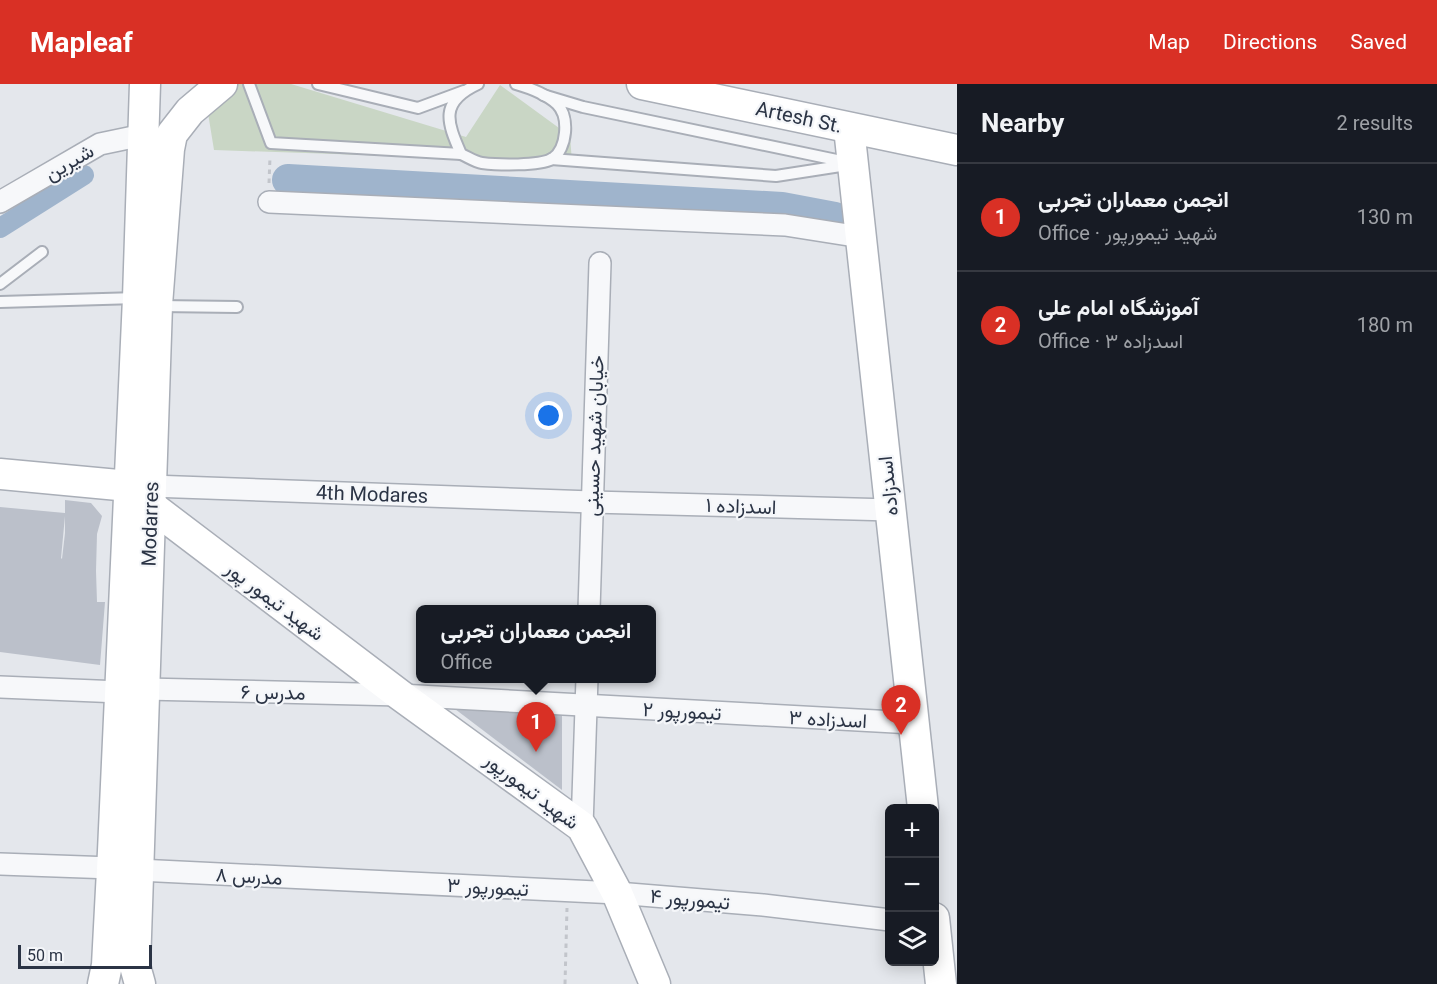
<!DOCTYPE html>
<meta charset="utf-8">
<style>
body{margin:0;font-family:Roboto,Vazirmatn,sans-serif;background:#20242c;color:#f1f3f6}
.controls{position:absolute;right:18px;bottom:18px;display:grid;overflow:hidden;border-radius:9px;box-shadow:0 3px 15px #0003}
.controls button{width:54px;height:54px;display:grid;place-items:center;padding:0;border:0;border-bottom:2px solid #363941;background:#171b24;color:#f1f3f6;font:30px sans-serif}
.scale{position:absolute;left:18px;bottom:15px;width:134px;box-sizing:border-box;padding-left:6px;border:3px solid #2b3445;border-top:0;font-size:16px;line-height:21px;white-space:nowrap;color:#2b3445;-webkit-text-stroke:4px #f4f6f9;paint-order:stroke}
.you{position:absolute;left:549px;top:332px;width:21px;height:21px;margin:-15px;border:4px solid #fff;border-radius:50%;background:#1a73e8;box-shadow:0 0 0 9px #1a73e833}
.badge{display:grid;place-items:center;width:39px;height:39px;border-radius:50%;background:#d93025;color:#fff;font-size:20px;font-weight:700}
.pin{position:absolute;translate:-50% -50px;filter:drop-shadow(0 2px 3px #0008)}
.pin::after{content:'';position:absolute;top:32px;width:21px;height:18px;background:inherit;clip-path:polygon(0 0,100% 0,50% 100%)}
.popup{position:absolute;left:416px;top:521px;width:240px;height:78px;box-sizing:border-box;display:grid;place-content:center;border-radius:9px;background:#171b24;filter:drop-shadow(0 2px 4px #0005);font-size:20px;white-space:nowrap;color:#9ea1a6}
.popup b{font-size:22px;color:#f1f3f6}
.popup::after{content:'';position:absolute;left:50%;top:100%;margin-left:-12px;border:12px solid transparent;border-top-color:#171b24}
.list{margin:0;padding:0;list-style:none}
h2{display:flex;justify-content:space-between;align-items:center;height:78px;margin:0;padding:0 24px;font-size:26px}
h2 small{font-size:20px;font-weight:400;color:#9ea1a6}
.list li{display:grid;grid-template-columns:39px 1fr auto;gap:18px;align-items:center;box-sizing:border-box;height:108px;padding:0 24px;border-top:2px solid #363941}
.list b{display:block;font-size:22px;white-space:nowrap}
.list p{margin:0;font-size:20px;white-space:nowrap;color:#9ea1a6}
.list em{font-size:20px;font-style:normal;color:#9ea1a6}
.icon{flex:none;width:33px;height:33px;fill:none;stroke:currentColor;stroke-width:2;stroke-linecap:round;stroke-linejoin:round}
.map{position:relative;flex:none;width:957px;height:900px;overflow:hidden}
header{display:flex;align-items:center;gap:36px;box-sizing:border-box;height:84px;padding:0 30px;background:#d93025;color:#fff}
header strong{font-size:28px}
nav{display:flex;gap:33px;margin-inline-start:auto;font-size:21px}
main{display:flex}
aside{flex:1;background:#171b24}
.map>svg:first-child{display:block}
.green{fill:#c9d6c5}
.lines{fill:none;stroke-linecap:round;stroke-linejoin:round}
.canal{stroke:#9fb4cc;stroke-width:20}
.river{stroke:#9fb4cc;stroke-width:32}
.building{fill:#bbc0ca;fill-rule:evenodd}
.lane-casing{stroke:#a9aeb7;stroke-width:14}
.street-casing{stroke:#a9aeb7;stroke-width:24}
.secondary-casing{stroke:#a9aeb7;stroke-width:33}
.path{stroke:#c2c5cb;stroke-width:3;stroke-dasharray:4.5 4.5;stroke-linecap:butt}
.lane{stroke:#f7f8fa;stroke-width:10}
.street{stroke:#f7f8fa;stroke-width:21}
.secondary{stroke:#fff;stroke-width:30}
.labels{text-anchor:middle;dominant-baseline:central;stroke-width:4.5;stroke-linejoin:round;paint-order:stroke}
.street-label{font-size:20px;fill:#2b3445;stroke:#f4f6f9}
</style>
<header>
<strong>Mapleaf</strong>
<nav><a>Map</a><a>Directions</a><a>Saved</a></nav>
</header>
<main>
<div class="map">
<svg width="957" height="900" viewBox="0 0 957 900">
<rect width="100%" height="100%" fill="#e4e7ec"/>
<path class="green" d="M232 0H291L466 53 500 1 570 52 572 78 214 66 207 23Z"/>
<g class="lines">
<path class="canal" d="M0 144 84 91"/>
<path class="river" d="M288 96 782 124 835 134"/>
</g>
<g class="building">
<path d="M65 416 91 419 102 432 97 450 96 487 97 518H105L100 581 0 568V423L65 429ZM65 432V449L62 475 61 474Z"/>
<path d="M455 625 562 629V706Z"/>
</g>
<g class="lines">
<g class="lane-casing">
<g id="lane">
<path d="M249 0 271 59 461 70"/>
<path d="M318 0 418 24 464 7"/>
<path d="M478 0C439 18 447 38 461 70 468 73 475 78 482 79 498 81 539 82 552 75 567 65 570 33 557 20 546 10 530 4 516 0"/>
<path d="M543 11 583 23 851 79"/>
<path d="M551 75 776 92 847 81"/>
<path d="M0 200 42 168"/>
<path d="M0 218 137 214"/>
<path d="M159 222 237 223"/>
</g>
</g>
<g class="street-casing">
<g id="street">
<path d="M0 118 100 60 143 51"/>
<path d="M269 118 785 141 861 153"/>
<path d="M151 402 592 418 891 426"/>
<path d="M589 526 600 179"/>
<path d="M0 603 120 608"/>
<path d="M145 605 400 611 913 639"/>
<path d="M582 743 587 594"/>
<path d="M0 780 112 784"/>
<path d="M138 786 617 809 763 821 890 836"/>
</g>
</g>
<g class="secondary-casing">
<g id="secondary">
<path d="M642 0 957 66"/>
<path d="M849 44 923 724"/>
<path d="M0 390 129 402"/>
<path d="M151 422 400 611 582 743 617 809 655 900"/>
<path d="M934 834 941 900"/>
<path d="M103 900 107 881 113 767 138 214 145 0"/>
<path d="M140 900 135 882 157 221 169 65 172 50 190 27 222 0"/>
</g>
</g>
<g class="path">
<path d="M269 99 270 73"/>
<path d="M565 900 567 824"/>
</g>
<use href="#lane" class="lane"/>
<use href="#street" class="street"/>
<use href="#secondary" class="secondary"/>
</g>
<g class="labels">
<g class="street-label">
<text transform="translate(799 33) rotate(12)">Artesh St.</text>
<text transform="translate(69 78) rotate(-30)">شیرین</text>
<text transform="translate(594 352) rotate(-88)">خیابان شهید حسینی</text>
<text transform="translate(888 402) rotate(-96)">اسدزاده</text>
<text transform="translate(372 410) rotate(2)">4th Modares</text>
<text transform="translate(741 422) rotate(2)">اسدزاده ۱</text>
<text transform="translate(150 440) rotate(-88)">Modarres</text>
<text transform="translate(275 517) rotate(37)">شهید تیمور پور</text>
<text transform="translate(273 608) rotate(1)">مدرس ۶</text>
<text transform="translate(682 627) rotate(3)">تیمورپور ۲</text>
<text transform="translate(828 635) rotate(3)">اسدزاده ۳</text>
<text transform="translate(532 707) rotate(37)">شهید تیمورپور</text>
<text transform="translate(249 792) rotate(3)">مدرس ۸</text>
<text transform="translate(488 803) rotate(3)">تیمورپور ۳</text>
<text transform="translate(690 815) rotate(5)">تیمورپور ۴</text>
</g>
</g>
</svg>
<div class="controls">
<button>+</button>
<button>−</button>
<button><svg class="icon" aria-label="layers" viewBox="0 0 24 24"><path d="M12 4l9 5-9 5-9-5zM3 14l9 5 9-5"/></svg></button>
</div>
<div class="scale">50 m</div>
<div class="you"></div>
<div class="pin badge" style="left:536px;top:668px">1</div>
<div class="popup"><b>انجمن معماران تجربی</b>Office</div>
<div class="pin badge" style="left:901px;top:651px">2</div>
</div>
<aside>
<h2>Nearby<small>2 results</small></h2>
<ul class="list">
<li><span class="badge">1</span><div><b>انجمن معماران تجربی</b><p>Office · شهید تیمورپور</p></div><em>130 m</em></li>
<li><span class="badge">2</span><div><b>آموزشگاه امام علی</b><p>Office · اسدزاده ۳</p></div><em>180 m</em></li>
</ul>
</aside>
</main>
